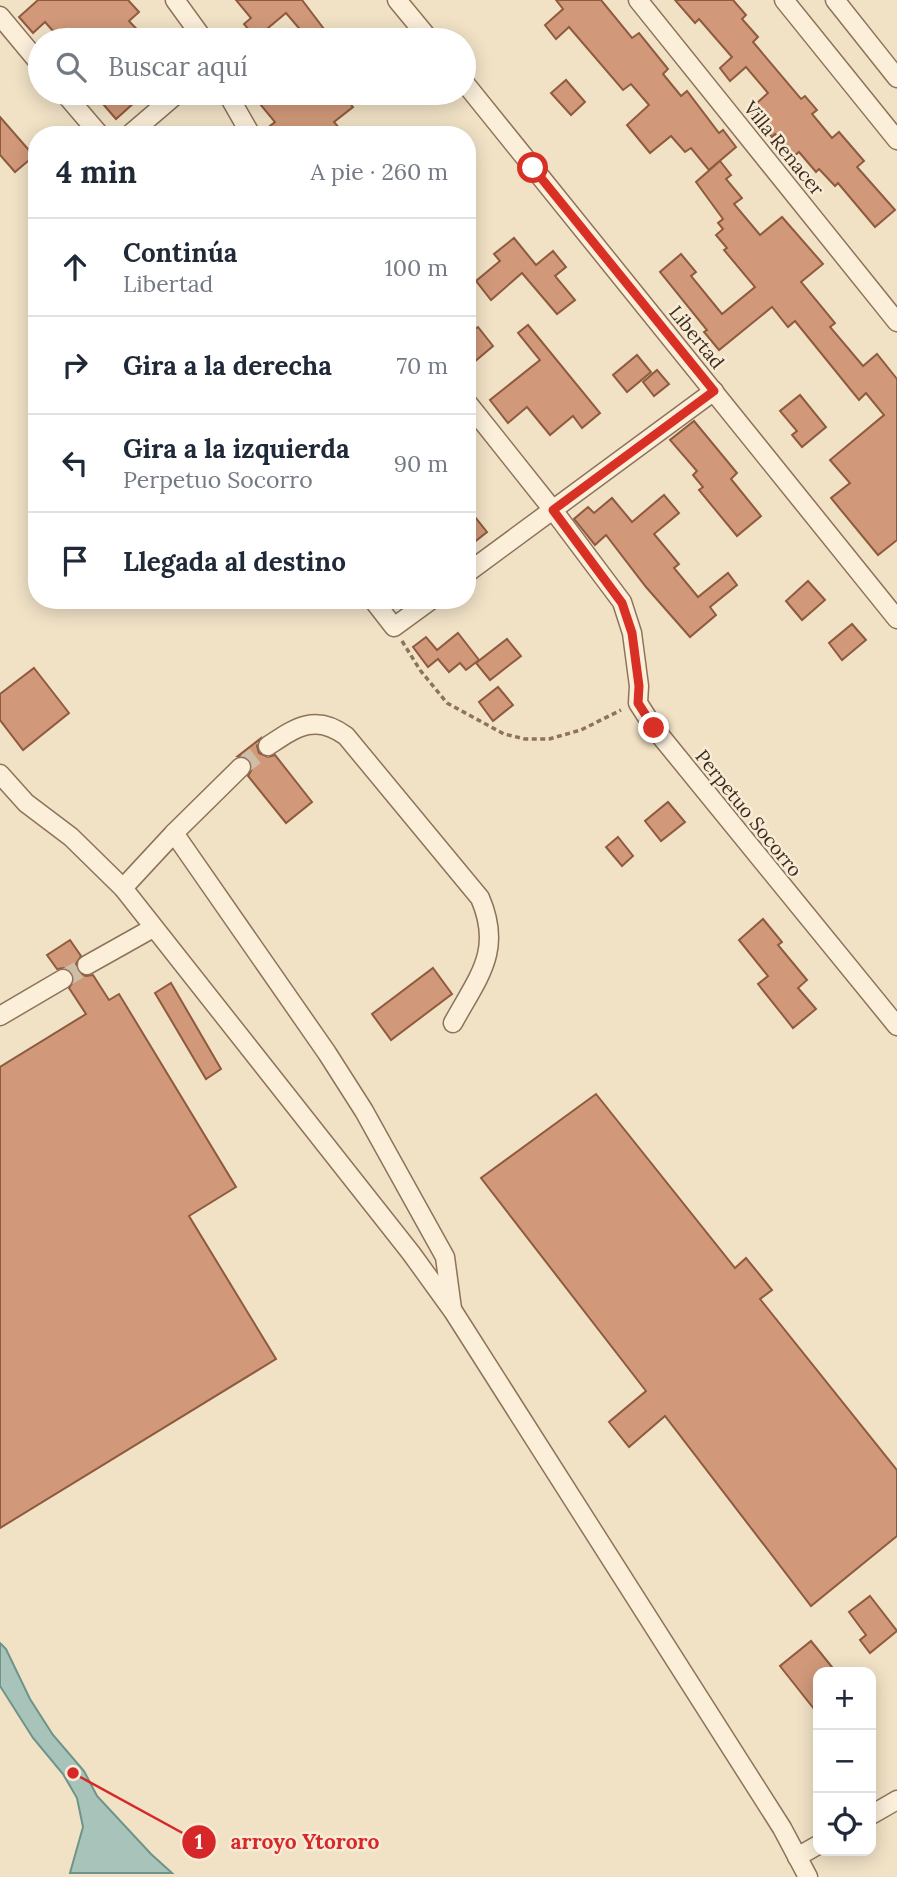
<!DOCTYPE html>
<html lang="es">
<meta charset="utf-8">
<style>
body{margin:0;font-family:Lora,serif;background:#f6f6f7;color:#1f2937}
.controls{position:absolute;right:21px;bottom:21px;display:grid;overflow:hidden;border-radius:14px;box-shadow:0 4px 18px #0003}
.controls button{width:63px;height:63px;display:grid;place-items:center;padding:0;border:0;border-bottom:2px solid #e0e1e3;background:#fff;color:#1f2937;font:35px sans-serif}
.stop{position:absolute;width:21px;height:21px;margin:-16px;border:5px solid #d93025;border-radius:50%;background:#fff}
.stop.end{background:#d93025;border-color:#fff;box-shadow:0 2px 7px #0008}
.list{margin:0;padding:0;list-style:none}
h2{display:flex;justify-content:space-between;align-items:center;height:91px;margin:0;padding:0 28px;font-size:30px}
h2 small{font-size:23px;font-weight:400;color:#747a83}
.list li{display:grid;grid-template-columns:46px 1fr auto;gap:21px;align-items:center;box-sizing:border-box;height:98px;padding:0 28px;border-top:2px solid #e0e1e3}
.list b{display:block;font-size:26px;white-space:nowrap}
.list p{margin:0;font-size:23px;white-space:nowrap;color:#747a83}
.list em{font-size:23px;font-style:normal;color:#747a83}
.icon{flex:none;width:38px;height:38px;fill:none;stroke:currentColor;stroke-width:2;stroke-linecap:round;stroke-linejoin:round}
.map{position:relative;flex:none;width:897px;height:1877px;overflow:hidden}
.search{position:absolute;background:#fff;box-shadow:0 4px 18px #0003;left:28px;top:28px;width:448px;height:77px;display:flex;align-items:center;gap:18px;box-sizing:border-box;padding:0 24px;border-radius:38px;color:#747a83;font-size:26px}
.panel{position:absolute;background:#fff;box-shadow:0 4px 18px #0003;left:28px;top:126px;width:448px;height:483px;border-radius:28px}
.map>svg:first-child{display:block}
.water{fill:#a8c4ba;stroke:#6d9488;stroke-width:2}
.building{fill:#d1997a;stroke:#8f5a3e;stroke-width:2}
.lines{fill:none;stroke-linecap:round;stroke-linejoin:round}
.minor-tunnel{stroke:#cdbea5;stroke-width:18;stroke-dasharray:18 9;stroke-linecap:butt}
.minor-casing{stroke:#8e735a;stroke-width:21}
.path{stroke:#8e735a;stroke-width:3.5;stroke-dasharray:5 3.5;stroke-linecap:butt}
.minor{stroke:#fbefda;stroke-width:18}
.route{stroke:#d93025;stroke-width:9}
.labels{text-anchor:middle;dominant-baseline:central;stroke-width:5;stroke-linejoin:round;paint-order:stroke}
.street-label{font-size:19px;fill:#3d2c1f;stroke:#f8ecd6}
.leader{fill:none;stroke:#d62828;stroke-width:2.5}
.callout-dot{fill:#d62828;stroke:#f8ecd6;stroke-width:2.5}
.mark-label{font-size:21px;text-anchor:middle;font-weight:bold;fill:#fff}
.callout-label{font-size:21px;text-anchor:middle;font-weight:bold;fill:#d62828;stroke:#f8ecd6;stroke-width:5;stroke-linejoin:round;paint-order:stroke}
</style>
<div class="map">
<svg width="897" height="1877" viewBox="0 0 897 1877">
<rect width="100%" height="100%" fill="#f1e2c6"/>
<path class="water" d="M0 1643 6 1649 30 1699 53 1735 84 1771 97 1796 151 1854 172 1873H70L83 1827 77 1798 63 1774 33 1738 0 1686Z"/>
<g class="building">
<path d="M38 0H128L139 12 129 21 147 40H61L45 22 33 33 19 17Z"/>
<path d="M236 0H302L324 29 309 40 286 13 256 38 244 24 251 18Z"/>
<path d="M556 0H601L632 38 639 33 668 69 663 74 681 96 687 91 719 133 723 130 736 147 709 170 691 148 685 152 671 136 650 153 627 125 649 105 631 84 623 90 569 27 556 39 545 25 563 9Z"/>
<path d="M675 0H733L746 15 742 19 758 37 753 42 801 99 805 96 817 110 812 114 832 138 839 132 864 161 857 167 895 210 875 227 838 183 835 186 819 169 816 172 799 152 794 156 775 134 772 137 749 110 768 93 746 67 730 81 720 68 732 57 699 19 695 23Z"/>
<path d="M566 80 585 102 571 115 551 93Z"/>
<path d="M116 93H145L116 119 103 104Z"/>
<path d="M251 93H341L353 107 334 122 345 135H277L270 126 275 122Z"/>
<path d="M0 117 34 156 15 172 0 155Z"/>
<path d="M720 161 731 175 726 179 742 198 734 204 760 235 782 217 823 264 801 282 835 323 830 327 863 366 877 354 897 379V540L878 555 831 498 850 483 830 460 884 415 866 393 859 400 795 321 788 327 772 307 719 350 704 332 707 330 660 272 681 254 696 272 691 276 722 314 755 287 724 250 727 248 716 235 723 229 718 223 723 219 696 182Z"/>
<path d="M514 238 536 265 553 251 566 267 555 276 575 300 557 314 522 273 491 300 476 281 500 261 494 254Z"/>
<path d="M528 325 600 413 582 428 573 416 550 435 527 407 508 423 490 400 540 360 518 333Z"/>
<path d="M478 327 493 346 467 368V335Z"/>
<path d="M637 355 651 372 627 392 613 375Z"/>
<path d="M657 370 669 384 654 396 643 382Z"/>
<path d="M800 395 826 427 802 447 792 435 797 431 780 411Z"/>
<path d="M694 421 737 473 731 479 761 516 737 536 699 490 703 487 693 475 697 471 670 440Z"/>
<path d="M664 495 679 513 654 534 679 564 674 568 698 597 728 573 737 585 710 607 716 615 690 637 646 587 606 535 595 545 574 519 588 507 594 513 612 498 632 522Z"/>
<path d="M467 507 487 532 467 548Z"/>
<path d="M808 581 825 600 802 620 786 601Z"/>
<path d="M852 624 866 640 842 660 829 643Z"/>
<path d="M458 633 479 660 466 670 460 663 449 672 438 659 428 667 413 647 426 637 437 650Z"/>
<path d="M507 639 521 656 490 680 476 663Z"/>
<path d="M34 668 69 713 23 750 0 720V694Z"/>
<path d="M498 687 513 705 493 721 479 702Z"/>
<path d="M260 739 257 746 259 753 268 757 275 755 312 802 286 823 248 776 252 769 250 760 245 756H238Z"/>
<path d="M668 802 685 822 661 841 645 821Z"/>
<path d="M618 837 633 856 622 866 606 847Z"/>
<path d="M763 919 782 942 778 945 807 980 798 988 816 1009 793 1028 758 984 768 976 739 940Z"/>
<path d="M70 940 81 956 76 964 77 971 86 976 93 975 109 1000 119 994 236 1187 189 1216 276 1359 0 1528V1067L86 1014 69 988 74 980 72 973 64 968 57 969 47 955Z"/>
<path d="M433 968 452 994 391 1040 372 1014Z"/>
<path d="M171 983 221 1069 206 1079 155 993Z"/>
<path d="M596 1094 735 1268 746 1258 772 1290 760 1299 897 1470V1536L811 1606 665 1416 629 1447 609 1422 646 1391 481 1178Z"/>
<path d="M870 1596 897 1631 870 1653 860 1640 866 1635 849 1612Z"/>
<path d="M811 1641 836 1672H818V1714L780 1666Z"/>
</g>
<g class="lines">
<g class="minor-tunnel">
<path d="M241 767 268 746"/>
<path d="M63 979 87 965"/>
</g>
<g class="minor-casing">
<g id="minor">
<path d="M175 0 204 40"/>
<path d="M397 0 430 40"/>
<path d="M638 0 897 322"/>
<path d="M784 0 897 140"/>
<path d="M835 0 897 78"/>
<path d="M0 16 40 64"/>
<path d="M464 82 897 619"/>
<path d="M64 93 100 135"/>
<path d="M227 93 251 135"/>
<path d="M129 135 178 93"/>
<path d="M467 402 553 510 622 602 632 633 639 686 638 703 654 728 897 1026"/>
<path d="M467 573 714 391"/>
<path d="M373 600 394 627 431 600"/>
<path d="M268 746C295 728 315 713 346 736L480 898C503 951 478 977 453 1023"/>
<path d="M0 774 26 803 71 837 123 888 411 1253 453 1311 782 1828 808 1877"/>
<path d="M174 833 327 1053 364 1111 445 1257 452 1309"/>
<path d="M123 888 174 833 241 767"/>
<path d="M87 965 153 928"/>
<path d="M0 1016 63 979"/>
<path d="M871 1815 897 1800"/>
<path d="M797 1857 818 1845"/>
</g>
</g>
<path class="path" d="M402 641 420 670 447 703 504 734 525 739H549L581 730 621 710"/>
<use href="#minor" class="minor"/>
</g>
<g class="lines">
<path class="route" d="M533 168 714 391 553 510 622 603 632 633 639 686 638 703 654 728"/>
</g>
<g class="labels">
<g class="street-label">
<text transform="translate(784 148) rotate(51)">Villa Renacer</text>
<text transform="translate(697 337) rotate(51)">Libertad</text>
<text transform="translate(749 813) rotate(51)">Perpetuo Socorro</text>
</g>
</g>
<path class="leader" d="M73 1773L199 1842"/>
<g class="callout-dot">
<circle cx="73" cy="1773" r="7"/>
<circle cx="199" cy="1842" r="18"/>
</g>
<g class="mark-label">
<text x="199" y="1849">1</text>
</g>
<g class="callout-label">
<text x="305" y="1849">arroyo Ytororo</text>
</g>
</svg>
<div class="controls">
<button>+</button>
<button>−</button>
<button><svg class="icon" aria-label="locate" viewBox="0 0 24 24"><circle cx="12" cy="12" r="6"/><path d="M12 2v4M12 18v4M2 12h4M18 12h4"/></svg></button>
</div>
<div class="stop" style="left:533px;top:168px"></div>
<div class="stop end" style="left:654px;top:728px"></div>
<div class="search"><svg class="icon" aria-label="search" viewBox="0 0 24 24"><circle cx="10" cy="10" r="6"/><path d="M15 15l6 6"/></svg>Buscar aquí</div>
<section class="panel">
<h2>4 min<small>A pie · 260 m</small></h2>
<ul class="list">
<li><svg class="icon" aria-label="ahead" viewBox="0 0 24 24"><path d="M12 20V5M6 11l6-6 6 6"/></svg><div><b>Continúa</b><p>Libertad</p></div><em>100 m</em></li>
<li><svg class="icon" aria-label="right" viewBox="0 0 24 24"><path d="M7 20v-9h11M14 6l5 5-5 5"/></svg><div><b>Gira a la derecha</b></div><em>70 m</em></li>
<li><svg class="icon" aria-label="left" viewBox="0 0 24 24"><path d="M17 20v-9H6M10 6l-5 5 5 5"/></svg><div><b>Gira a la izquierda</b><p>Perpetuo Socorro</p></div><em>90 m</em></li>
<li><svg class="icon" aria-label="arrive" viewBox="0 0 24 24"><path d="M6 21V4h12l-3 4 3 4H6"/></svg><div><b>Llegada al destino</b></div></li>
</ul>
</section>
</div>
